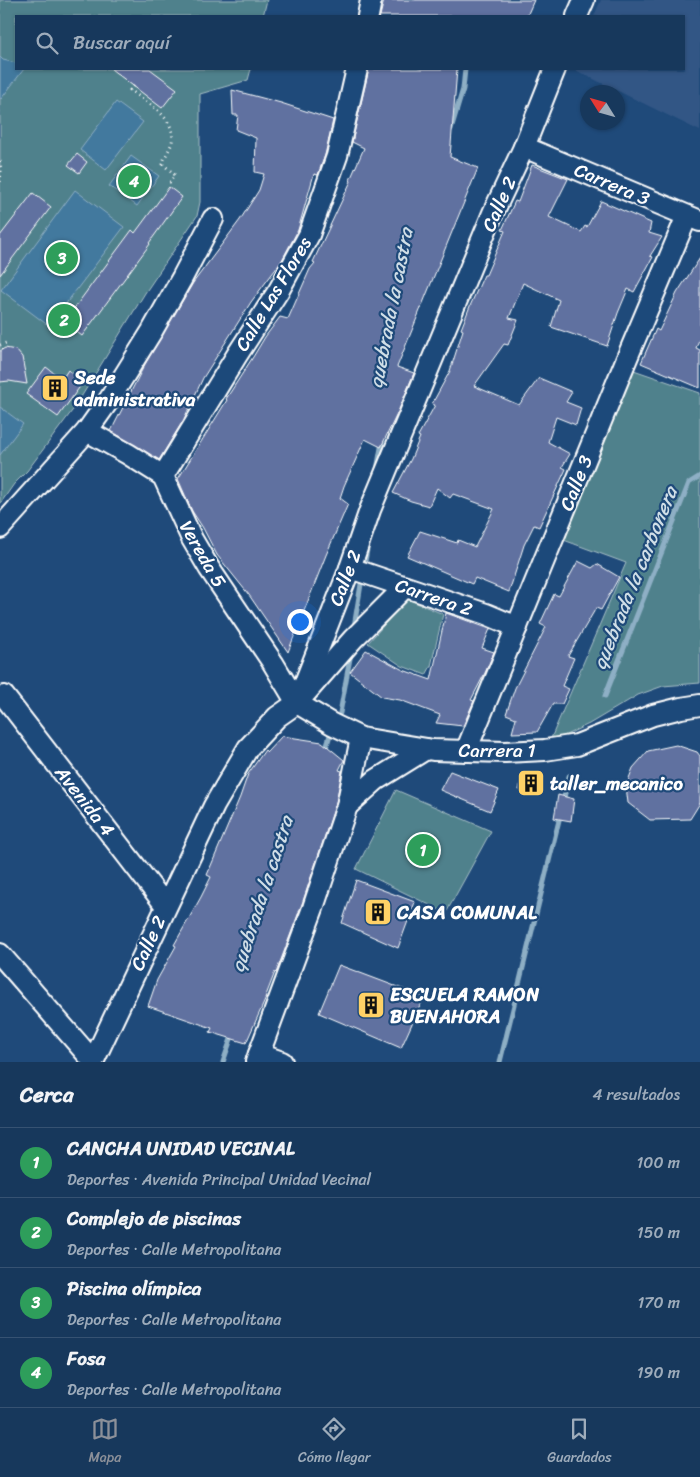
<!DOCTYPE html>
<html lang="es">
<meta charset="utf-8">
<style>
body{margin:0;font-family:Sriracha,sans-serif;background:#244365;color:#f1f3f6}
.compass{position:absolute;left:580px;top:85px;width:45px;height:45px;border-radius:50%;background:#17385c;box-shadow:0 1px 4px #0004;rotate:307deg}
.you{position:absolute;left:299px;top:621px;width:18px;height:18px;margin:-12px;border:4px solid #fff;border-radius:50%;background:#1a73e8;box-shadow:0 0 0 8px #1a73e833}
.badge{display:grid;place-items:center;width:32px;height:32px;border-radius:50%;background:#8c9099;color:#fff;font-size:16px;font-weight:700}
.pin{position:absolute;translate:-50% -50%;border:2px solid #fff;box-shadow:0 1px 5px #0006}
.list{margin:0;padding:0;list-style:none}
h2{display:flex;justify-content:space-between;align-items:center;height:65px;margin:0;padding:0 20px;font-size:21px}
h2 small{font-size:16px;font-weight:400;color:#9eacbb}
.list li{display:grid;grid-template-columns:32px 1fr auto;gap:15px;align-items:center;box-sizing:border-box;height:70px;padding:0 20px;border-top:1px solid #365272}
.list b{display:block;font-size:19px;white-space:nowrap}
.list p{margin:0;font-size:16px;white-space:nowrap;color:#9eacbb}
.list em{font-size:16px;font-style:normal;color:#9eacbb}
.icon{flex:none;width:28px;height:28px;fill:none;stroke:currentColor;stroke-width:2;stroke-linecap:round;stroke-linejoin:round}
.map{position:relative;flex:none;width:700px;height:1062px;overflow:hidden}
.search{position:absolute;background:#17385c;box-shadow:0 1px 4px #0004;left:15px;right:15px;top:15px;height:55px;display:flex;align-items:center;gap:12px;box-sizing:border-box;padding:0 18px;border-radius:0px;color:#9eacbb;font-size:19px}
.sheet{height:345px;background:#17385c}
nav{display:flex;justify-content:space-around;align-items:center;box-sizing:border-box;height:70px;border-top:1px solid #365272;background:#17385c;font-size:14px;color:#9eacbb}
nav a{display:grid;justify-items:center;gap:2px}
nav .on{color:#8c9099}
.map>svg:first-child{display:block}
.built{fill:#325685}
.green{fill:#50818c;stroke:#a8c0c6}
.water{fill:#42799e;stroke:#8eafc5}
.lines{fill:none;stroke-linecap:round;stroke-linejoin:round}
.stream{stroke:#8eafc5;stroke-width:5}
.building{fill:#6071a0;stroke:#fff}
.minor-casing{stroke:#fff;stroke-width:24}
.path{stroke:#fff;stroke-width:3;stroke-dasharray:1 4;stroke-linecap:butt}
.minor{stroke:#1f4a7a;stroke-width:20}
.labels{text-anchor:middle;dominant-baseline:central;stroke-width:4.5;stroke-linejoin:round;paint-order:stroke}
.street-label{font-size:19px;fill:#fff;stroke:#1f4a7a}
.poi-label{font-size:19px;font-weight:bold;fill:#fff;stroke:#1f4a7a;text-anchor:start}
.water-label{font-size:20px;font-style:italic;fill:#d0dee7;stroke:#1f4a7a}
</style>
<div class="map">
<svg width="700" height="1062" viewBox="0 0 700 1062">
<rect width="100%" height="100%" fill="#1f4a7a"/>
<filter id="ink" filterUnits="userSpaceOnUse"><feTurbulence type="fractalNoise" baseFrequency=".02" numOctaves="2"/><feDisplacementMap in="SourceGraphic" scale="10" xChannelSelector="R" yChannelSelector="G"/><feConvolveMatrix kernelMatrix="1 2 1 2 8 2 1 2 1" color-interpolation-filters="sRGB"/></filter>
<g filter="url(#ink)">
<path class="built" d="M601 0H700V131L573 69H684V16H594Z"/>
<g class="green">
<path d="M0 0H267L263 16H16V69H251L248 80 200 94V202L197 216 145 293 75 407 27 471 14 484 0 504Z"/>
<path d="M628 368 700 393V683L663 686 638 695 589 724 549 743 626 563 561 539Z"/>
<path d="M407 599 443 614 431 666 426 675 402 666 368 643Z"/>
<path d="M396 790 491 831 446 913 356 869Z"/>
</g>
<g class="water">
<path d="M0 57 3 60 16 63V69H24L1 99 0 98Z"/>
<path d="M116 102 143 122 106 170 80 150Z"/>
<path d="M131 156 159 176 137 206 109 186Z"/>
<path d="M75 190 124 227 49 326 1 290Z"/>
<path d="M0 407 23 424 0 455Z"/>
</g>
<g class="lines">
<g class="stream">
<path d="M451 129 463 89 465 69"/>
<path d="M377 470 382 442"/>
<path d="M364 567 368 544"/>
<path d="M354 627 362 578"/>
<path d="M605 696 689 483 700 476"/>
<path d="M340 713 351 653"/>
<path d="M325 751 330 735"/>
<path d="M563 802 569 776"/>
<path d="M223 1062 233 1033"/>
<path d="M500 1062 561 812"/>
</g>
</g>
<g class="building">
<path d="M384 0H534L527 16H380Z"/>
<path d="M111 69H150L177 89 162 108Z"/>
<path d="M369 69H457L450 157 478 168 397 367 414 373 398 412 381 447 365 439 344 486 340 498 348 504 326 555 288 652 249 595 217 555 203 528 192 511 178 479 227 400 226 399 253 357 265 337 280 317 288 319 310 269 315 263 313 262 351 181 350 180 364 148 352 142Z"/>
<path d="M232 90 281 103 333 120 325 155 318 175 314 174 298 230 281 262 251 302 203 378 183 421 159 460 111 431 145 364 193 283 240 220 259 190 264 174 255 172 256 138 236 130 238 115H233Z"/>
<path d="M77 154 87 162 79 173 68 165Z"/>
<path d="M532 165 568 179 549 217 581 232 585 226 587 227 601 201 651 223 649 233 662 237 650 256 653 257 634 292 628 289 618 313 607 346 551 327 559 300 523 283 509 318 518 320 508 345 504 344 474 386 519 405 539 378 572 392 566 402 581 408 576 425 556 417 548 442 570 454 562 467 566 469 539 527 534 525 524 545 509 592 475 578 472 584 407 556 420 531 457 543 458 540 475 547 494 509 453 494 450 498 437 488 429 506 411 501 393 493 411 459 420 437 418 436 435 405 432 404 450 371 463 330 461 329 470 306 484 275H486L505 231 502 230 515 201 518 202Z"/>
<path d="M169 187 182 197 149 243 150 244 82 336 64 322 132 230 135 233Z"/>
<path d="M33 193 51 207 0 275V236Z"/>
<path d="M700 258V337L696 348 700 350V388L641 363 656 329 659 331 677 293Z"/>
<path d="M5 348 16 350 22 357 27 384 9 381 0 382V351Z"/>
<path d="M46 367 62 379 68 370 84 381 58 417 26 394Z"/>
<path d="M578 561 592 568 597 564 619 577 601 610 596 608 568 656 574 658 562 686 569 689 562 704H553L537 732 512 733 516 718 506 714 515 688 546 627 540 624 554 594 559 596Z"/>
<path d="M446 613 490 629 482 648 494 652 485 673 471 700 474 701 463 726 436 723 440 715 400 700 382 697 350 672 366 650 403 670 431 680Z"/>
<path d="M282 736 322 742 344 760 339 770 342 771 336 803 302 904 276 973 275 972 265 998H266L246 1043 210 1032 212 1028 148 1006 157 980 176 946 174 945 201 897 211 877 207 875 240 797 248 774 265 750 267 752Z"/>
<path d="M676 745 697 752 700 756V803L690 819 650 820 628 803 626 786 633 768 648 751Z"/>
<path d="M450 771 499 790 490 811 440 790Z"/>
<path d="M543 774 539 790H519L522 776Z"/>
<path d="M558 795 574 799 571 821 554 818Z"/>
<path d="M356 880 415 902 398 948 342 923Z"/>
<path d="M339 965 424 997 401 1048 319 1013Z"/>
</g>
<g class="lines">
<g class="minor-casing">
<g id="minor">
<path d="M368 16 371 0"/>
<path d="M577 16 584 0"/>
<path d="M524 147 700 221"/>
<path d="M87 431 128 454 163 476 192 539 209 568 273 663 297 703 332 724 361 738 433 750 505 752 545 750 577 745 653 715 681 708 700 705"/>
<path d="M163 476 237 355 279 290 309 235 337 156 357 69"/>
<path d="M0 528 87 431 109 400 152 331 182 278 213 219"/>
<path d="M350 568 486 614 517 627"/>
<path d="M4 696 166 906"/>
<path d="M297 703 350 568 370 510 493 213 524 147 555 69"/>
<path d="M466 751 627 358 687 216"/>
<path d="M347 806 376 780 426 749"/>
<path d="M0 954 93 1061"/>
<path d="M259 1054 282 1062"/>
<path d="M93 1062 214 806 248 748 277 717 297 703 353 639 405 587"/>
<path d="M256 1062 313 908 347 806 361 738"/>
</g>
</g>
<g class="path">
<path d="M134 86 130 90C147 103 177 118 172 142 170 150 164 156 163 164L175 175 170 182H168"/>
<path d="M0 161 1 171 0 184"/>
<path d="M0 345 9 342"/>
</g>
<use href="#minor" class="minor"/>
</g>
</g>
<defs>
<g id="building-square" transform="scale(1.4375)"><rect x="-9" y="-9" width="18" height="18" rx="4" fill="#ffd166" stroke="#1f4a7a"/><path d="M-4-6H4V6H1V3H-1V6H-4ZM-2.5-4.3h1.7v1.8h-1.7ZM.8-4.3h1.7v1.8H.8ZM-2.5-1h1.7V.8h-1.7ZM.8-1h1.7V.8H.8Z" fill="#111"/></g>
</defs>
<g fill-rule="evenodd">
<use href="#building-square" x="55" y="388"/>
<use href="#building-square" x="531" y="783"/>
<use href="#building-square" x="378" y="912"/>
<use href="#building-square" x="371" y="1005"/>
</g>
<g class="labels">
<g class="street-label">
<text transform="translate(612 184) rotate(23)">Carrera 3</text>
<text transform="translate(499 204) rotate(-66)">Calle 2</text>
<text transform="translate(273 294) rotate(-59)">Calle Las Flores</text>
<text transform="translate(576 483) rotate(-68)">Calle 3</text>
<text transform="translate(203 554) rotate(60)">Vereda 5</text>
<text transform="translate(345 578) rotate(-69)">Calle 2</text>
<text transform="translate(434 597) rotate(19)">Carrera 2</text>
<text x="497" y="750">Carrera 1</text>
<text transform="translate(85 801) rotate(52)">Avenida 4</text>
<text transform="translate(148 943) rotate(-65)">Calle 2</text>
</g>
<g class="poi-label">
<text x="74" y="377">Sede<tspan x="74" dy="22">administrativa</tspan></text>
<text x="550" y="783">taller_mecanico</text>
<text x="397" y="912">CASA COMUNAL</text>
<text x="390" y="994">ESCUELA RAMON<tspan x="390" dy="22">BUENAHORA</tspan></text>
</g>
<g class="water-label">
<text transform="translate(391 308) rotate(-79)">quebrada la castra</text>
<text transform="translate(635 578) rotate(-68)">quebrada la carbonera</text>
<text transform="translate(262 894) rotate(-72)">quebrada la castra</text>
</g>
</g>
</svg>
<svg class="compass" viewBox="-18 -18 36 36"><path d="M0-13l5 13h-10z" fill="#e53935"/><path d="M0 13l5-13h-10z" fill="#9eacbb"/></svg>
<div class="you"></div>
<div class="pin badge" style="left:423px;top:850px;background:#2e9e5b">1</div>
<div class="pin badge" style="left:64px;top:320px;background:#2e9e5b">2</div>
<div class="pin badge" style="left:62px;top:258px;background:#2e9e5b">3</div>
<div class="pin badge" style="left:134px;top:181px;background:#2e9e5b">4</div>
<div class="search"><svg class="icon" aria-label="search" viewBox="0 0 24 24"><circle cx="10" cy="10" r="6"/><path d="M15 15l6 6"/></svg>Buscar aquí</div>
</div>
<section class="sheet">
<h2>Cerca<small>4 resultados</small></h2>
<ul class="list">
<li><span class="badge" style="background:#2e9e5b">1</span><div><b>CANCHA UNIDAD VECINAL</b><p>Deportes · Avenida Principal Unidad Vecinal</p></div><em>100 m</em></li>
<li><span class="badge" style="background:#2e9e5b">2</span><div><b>Complejo de piscinas</b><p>Deportes · Calle Metropolitana</p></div><em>150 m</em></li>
<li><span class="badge" style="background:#2e9e5b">3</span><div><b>Piscina olímpica</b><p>Deportes · Calle Metropolitana</p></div><em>170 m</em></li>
<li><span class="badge" style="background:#2e9e5b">4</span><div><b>Fosa</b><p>Deportes · Calle Metropolitana</p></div><em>190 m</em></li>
</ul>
</section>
<nav>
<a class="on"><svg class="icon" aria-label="map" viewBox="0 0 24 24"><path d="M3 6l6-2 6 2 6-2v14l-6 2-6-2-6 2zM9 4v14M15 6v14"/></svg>Mapa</a>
<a><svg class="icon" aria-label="directions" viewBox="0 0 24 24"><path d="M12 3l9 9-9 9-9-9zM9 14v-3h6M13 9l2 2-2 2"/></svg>Cómo llegar</a>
<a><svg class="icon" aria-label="saved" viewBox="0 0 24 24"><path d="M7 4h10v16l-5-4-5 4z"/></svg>Guardados</a>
</nav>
